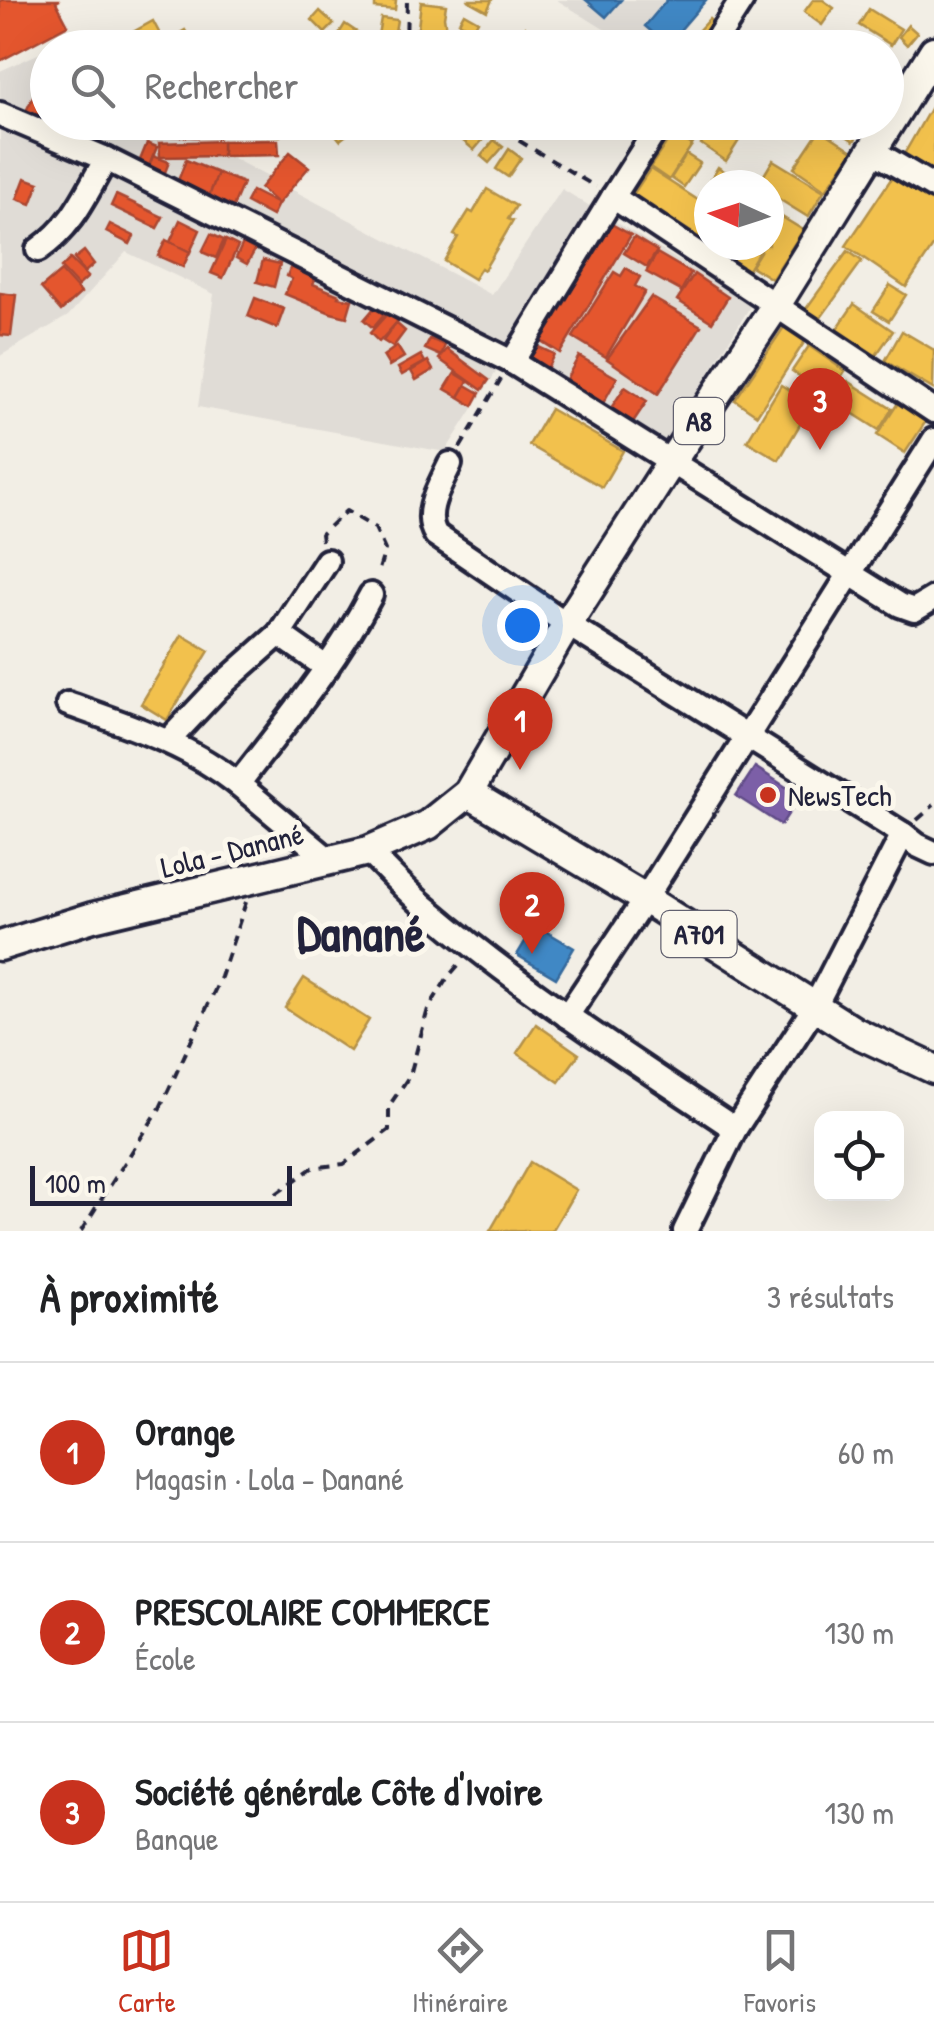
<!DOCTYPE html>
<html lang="fr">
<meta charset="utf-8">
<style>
body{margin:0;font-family:"Patrick Hand",sans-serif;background:#f2f2f2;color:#202124}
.controls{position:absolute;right:30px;bottom:30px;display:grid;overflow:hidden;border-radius:20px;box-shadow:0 10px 40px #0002}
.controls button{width:90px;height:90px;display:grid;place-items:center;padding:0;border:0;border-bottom:2px solid #e0e0e0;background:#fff;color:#202124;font:50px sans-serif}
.compass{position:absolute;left:694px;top:170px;width:90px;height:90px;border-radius:50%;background:#fff;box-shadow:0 10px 40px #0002;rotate:273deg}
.scale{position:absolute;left:30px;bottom:25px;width:262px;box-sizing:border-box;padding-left:10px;border:5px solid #22223b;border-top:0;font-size:28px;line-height:35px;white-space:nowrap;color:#22223b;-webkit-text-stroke:8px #fbf7ec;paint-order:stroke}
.you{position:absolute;left:522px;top:625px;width:35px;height:35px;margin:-25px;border:8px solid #fff;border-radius:50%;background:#1a73e8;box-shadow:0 0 0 15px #1a73e833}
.badge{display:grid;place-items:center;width:65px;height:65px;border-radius:50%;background:#c8321e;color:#fff;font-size:32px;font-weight:700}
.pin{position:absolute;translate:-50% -82px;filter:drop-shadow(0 2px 5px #0008)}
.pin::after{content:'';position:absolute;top:52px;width:35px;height:30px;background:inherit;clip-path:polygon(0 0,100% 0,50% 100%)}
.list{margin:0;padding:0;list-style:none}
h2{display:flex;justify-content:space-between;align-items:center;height:130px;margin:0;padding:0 40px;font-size:42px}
h2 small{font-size:32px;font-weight:400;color:#757577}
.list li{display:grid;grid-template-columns:65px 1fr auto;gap:30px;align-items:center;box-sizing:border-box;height:180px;padding:0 40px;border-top:2px solid #e0e0e0}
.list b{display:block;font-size:38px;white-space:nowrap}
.list p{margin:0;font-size:32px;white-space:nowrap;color:#757577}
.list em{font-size:32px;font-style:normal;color:#757577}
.icon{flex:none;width:55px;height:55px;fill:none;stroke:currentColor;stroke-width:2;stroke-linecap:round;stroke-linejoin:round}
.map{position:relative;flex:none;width:934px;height:1231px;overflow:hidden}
.search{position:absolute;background:#fff;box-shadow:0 10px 40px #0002;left:30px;right:30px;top:30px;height:110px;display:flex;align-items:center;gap:25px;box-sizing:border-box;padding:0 35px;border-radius:55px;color:#757577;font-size:38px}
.sheet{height:670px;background:#fff}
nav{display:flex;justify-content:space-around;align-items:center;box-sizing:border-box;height:140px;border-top:2px solid #e0e0e0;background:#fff;font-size:28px;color:#757577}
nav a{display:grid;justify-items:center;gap:5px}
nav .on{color:#c8321e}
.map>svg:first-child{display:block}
.built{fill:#e0dcd6}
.homes{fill:#f2c14e;stroke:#b49148;stroke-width:2.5}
.shops{fill:#e4572e;stroke:#aa4732;stroke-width:2.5}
.offices{fill:#7b5ea7;stroke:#604c87;stroke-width:2.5}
.schools{fill:#3f88c5;stroke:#36699c;stroke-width:2.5}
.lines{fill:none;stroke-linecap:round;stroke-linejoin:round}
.minor-casing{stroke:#22223b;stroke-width:30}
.major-casing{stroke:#22223b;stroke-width:35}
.path{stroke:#22223b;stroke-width:4;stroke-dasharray:10 8;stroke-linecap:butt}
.minor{stroke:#fbf7ec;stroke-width:22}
.major{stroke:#fbf7ec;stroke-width:28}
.poi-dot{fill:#c8321e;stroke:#fbf7ec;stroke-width:4}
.labels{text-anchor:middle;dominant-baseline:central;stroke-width:10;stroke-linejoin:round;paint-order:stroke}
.shield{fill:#fbf7ec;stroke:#636270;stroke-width:2.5}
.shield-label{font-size:28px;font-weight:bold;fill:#22223b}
.poi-label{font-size:30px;fill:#22223b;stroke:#fbf7ec;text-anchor:start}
.street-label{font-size:30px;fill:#22223b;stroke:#fbf7ec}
.town-label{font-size:50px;font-weight:bold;fill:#22223b;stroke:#fbf7ec}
</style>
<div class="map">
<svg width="934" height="1231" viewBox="0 0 934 1231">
<rect width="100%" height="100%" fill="#f2eee5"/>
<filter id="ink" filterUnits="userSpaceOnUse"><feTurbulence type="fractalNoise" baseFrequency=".01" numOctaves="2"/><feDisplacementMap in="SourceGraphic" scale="20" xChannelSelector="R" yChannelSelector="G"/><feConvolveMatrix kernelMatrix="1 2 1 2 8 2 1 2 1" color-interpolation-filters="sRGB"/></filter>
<g filter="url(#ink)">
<g class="built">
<path d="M557 0H706L669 48 633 47Z"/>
<path d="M38 54 47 59 48 122 166 123 492 295 562 189 751 305 653 463 498 369 445 452 198 407 214 294 126 252 68 316 0 356V71Z"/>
</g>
<g class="homes">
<path d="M375 0H396L395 10 375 8Z"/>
<path d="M467 0H492L487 11Z"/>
<path d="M813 0H823L834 8 822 25 804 12Z"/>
<path d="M421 2 446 5 444 17 448 41 437 43 439 48 417 46 415 29 418 28Z"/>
<path d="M869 9 901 29 891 45 859 25Z"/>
<path d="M320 11 334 24 325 33 312 20Z"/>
<path d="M464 13 478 21 473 30 459 22Z"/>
<path d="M381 18 397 20 393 43 377 41Z"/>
<path d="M709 19 717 26 697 48H690L686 44Z"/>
<path d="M153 21 163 40 148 48H104Z"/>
<path d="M345 24 357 32 347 47 335 40Z"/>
<path d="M908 25 917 33 907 45 899 37Z"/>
<path d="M525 27 529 43 512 48H499L496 35Z"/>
<path d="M185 30 195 48H156Z"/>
<path d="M888 64 902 72 895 83 886 78Z"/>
<path d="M934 102V174L903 156Z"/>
<path d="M230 122 281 124 280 136 229 134Z"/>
<path d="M339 122H363L340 140 331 129Z"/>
<path d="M432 122H460L448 136Z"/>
<path d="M571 122H617V126L573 134Z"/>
<path d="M680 122H707L692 145 673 133Z"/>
<path d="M715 122H732L745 131 726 161 701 144Z"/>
<path d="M825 122H866L854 141Z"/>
<path d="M474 124 487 135 474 150 461 139Z"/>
<path d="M820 129 853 151 826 190 794 168Z"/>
<path d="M673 133 692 145 669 180 650 167Z"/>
<path d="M494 140 503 147 489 163 481 156Z"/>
<path d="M509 149 521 158 508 177 496 169Z"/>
<path d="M686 154 700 163 684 187 671 178Z"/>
<path d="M773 160 824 191 808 217 769 193V185H758Z"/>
<path d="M718 167 745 185H709V236L707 234 701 244 630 199 650 169 698 200Z"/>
<path d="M893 176 934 203V245L906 287 846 246Z"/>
<path d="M487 189 516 206 508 219 513 221 484 270 481 268 474 279 444 261 458 237 454 235 469 211 473 213Z"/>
<path d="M782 217 803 230 772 279 751 266 764 245H769V238Z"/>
<path d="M722 245H763L748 270 718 252Z"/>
<path d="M848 251 862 261 817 323 803 313Z"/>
<path d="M890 285 906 295 889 321 873 311Z"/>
<path d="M854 304 893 331 874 358 835 332Z"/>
<path d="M784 327 805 341 757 415 735 400Z"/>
<path d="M902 331 934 350 933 389 885 361Z"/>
<path d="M809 346 845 371 828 396 792 371Z"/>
<path d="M848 381 892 409 879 430 835 402Z"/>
<path d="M781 385 812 404 779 460 747 441Z"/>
<path d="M898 403 926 421 905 453 877 435Z"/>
<path d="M550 409 623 451 602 487 529 445Z"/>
<path d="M182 635 209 651 167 720 141 704Z"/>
<path d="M304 978 369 1020 350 1051 285 1008Z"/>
<path d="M536 1024 579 1054 559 1082 517 1053Z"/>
<path d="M530 1162 576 1190 552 1231H490Z"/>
</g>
<g class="shops">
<path d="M2 0H60L56 2 68 25 0 61V1Z"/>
<path d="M35 92 48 98V122H53L49 131 23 118Z"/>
<path d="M150 122 219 125 218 138 149 135Z"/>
<path d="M278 140 279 155 222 156V141Z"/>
<path d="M222 141V156L160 157 159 143Z"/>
<path d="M147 143 157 147 148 169 138 165Z"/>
<path d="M290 152 309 167 278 204 260 188Z"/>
<path d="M153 156 169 162 164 175 148 169Z"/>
<path d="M186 160 218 173 208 199 176 186Z"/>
<path d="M218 173 243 183 232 209 208 199Z"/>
<path d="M25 178 39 183 31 204 17 199Z"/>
<path d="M252 191 278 204 272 216 246 202Z"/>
<path d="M116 195 163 217 157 228 111 206Z"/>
<path d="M180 220 200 230 190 252 170 242Z"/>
<path d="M608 222 631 235 560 353 538 339Z"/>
<path d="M110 224 134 236 130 244 106 232Z"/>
<path d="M211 234 224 240 216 258 202 252Z"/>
<path d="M634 237 657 251 647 267 624 253Z"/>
<path d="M166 240 190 252 183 267 158 256Z"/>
<path d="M226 240 238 246 223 278 211 273Z"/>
<path d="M243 243 255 250 247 264 236 258Z"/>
<path d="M84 251 94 264 85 272 74 259Z"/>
<path d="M657 253 691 273 681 291 646 272Z"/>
<path d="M70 259 88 277 78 286 61 268Z"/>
<path d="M263 260 280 264 274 287 257 282Z"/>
<path d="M291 266 316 277 313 284 339 295 338 297 352 300 347 317 331 313 285 294 292 279 287 276Z"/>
<path d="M626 268 640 277 635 286 645 292 606 357 573 337 614 272 621 276Z"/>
<path d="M61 271 81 293 61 311 41 288Z"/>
<path d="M694 274 728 297 712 322 677 300Z"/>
<path d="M0 293 16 295 11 336 0 335Z"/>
<path d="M651 297 701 326 658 394 607 359Z"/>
<path d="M255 298 284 309 277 328 248 316Z"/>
<path d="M375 307 384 315 373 328 364 320Z"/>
<path d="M389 312 398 321 379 342 370 333Z"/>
<path d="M396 323 405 331 393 347 383 341Z"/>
<path d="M430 339 445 345 441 356 425 349Z"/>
<path d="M530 343 554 354 545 373 521 362Z"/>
<path d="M397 346 404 357 389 366 383 356Z"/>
<path d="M447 349 489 380 482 390 439 359Z"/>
<path d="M421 355 425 362 402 375 398 368Z"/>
<path d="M579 356 617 378 602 405 564 383Z"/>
<path d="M428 361 433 370 416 380 411 371Z"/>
<path d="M455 373 468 381 459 397 445 389Z"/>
<path d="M466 385 480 393 473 406 459 397Z"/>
<path d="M625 387 647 401 631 425 609 411Z"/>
</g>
<path class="offices" d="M755 767 800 796 781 825 736 796Z"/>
<g class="schools">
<path d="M586 0H621L606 17Z"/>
<path d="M667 0H706L667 45 645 26Z"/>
<path d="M535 925 574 948 556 978 517 955Z"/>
</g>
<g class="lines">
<g class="minor-casing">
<g id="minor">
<path d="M711 48 742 0"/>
<path d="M0 114 106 159 512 362 900 605 914 610 934 598"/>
<path d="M873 151 934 187"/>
<path d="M613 197 934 411"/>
<path d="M38 250C74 225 85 195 106 159"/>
<path d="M512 362 613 197 661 122"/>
<path d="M450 464C440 486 422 513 436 535L567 624 903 834 917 845 934 853"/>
<path d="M327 561 279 634 327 668"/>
<path d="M68 704C127 725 188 744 238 784"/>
<path d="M168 741 218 688 279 634"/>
<path d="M368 851C388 871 407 892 429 910 525 992 631 1059 735 1129L685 1231"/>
<path d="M329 860 238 784C285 723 335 664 371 595"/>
<path d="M567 1016 645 899 934 440"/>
<path d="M735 1129 814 1008 903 834"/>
</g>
</g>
<g class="major-casing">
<g id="major">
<path d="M468 793 645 899 855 1032 934 1069"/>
<path d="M0 946 93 917 368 851 428 825 468 793 567 624 671 462 776 305 934 51"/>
</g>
</g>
<g class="path">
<path d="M406 48 407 0"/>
<path d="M488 122 596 187"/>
<path d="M460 448 501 379"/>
<path d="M322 541 321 534 346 511 375 528 385 550 377 576"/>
<path d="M917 820 934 805"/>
<path d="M276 1194 312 1168 344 1164 389 1130V1106L410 1075 428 1009 448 977 461 962"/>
<path d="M81 1231 160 1108 221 977 246 902"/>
</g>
<use href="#minor" class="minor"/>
<use href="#major" class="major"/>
</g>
</g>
<circle class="poi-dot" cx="768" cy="795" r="10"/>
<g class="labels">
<g class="shield">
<rect x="674" y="398" width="50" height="46" rx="8"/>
<rect x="661.5" y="911" width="75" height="46" rx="8"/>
</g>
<g class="shield-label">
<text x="699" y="421">A8</text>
<text x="699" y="934">A701</text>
</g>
<g class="poi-label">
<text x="788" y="795">NewsTech</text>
</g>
<g class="street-label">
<text transform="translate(232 850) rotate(-14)">Lola - Danané</text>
</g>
<g class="town-label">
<text x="361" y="933">Danané</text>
</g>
</g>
</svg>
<div class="controls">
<button><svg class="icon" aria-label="locate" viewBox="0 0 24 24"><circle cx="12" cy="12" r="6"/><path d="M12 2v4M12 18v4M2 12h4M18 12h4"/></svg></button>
</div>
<svg class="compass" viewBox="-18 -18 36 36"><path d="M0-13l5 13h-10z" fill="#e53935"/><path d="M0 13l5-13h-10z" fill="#757577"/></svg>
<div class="scale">100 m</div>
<div class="you"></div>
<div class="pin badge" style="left:520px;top:770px">1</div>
<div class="pin badge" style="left:532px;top:954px">2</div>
<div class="pin badge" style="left:820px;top:450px">3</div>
<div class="search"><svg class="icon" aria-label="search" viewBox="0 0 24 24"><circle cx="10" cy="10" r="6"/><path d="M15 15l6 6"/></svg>Rechercher</div>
</div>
<section class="sheet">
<h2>À proximité<small>3 résultats</small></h2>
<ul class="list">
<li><span class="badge">1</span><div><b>Orange</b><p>Magasin · Lola - Danané</p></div><em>60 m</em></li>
<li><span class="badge">2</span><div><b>PRESCOLAIRE COMMERCE</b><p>École</p></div><em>130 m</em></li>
<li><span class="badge">3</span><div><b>Société générale Côte d'Ivoire</b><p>Banque</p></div><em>130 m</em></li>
</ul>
</section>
<nav>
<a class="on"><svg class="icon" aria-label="map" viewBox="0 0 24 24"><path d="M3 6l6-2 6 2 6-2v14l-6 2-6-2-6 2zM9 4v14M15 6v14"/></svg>Carte</a>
<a><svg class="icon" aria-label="directions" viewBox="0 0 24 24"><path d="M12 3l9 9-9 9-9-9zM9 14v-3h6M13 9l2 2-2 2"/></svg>Itinéraire</a>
<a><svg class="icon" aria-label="saved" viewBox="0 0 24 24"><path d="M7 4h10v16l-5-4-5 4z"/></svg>Favoris</a>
</nav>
